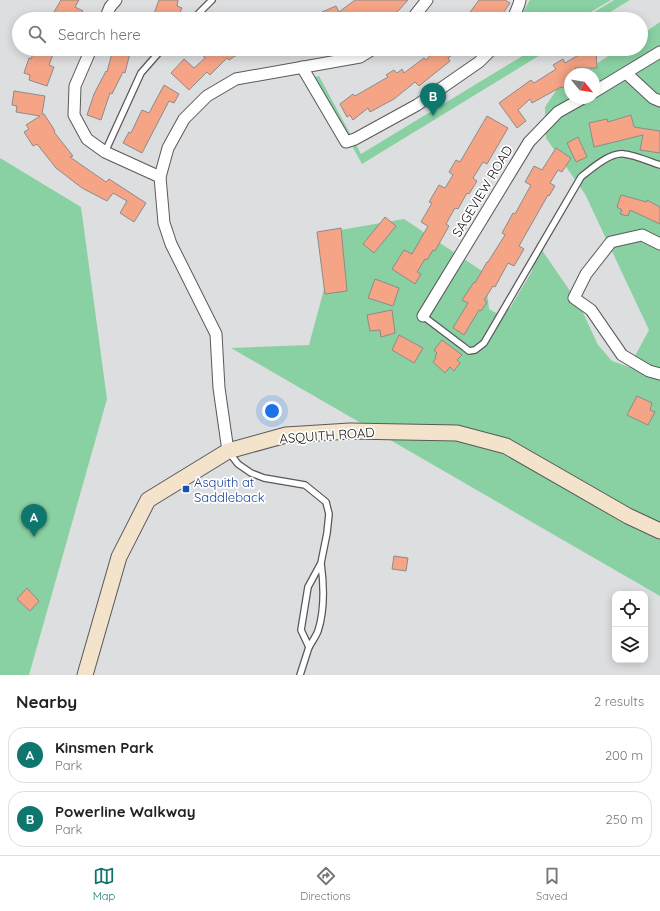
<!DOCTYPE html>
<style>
body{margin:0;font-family:Quicksand,sans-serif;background:#f2f2f2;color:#222}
.controls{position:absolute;right:12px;bottom:12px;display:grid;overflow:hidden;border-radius:8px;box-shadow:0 2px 10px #0003}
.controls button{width:36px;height:36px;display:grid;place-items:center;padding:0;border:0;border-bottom:1px solid #e0e0e0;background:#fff;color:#222;font:20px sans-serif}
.compass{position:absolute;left:564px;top:68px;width:36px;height:36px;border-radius:50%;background:#fff;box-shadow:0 2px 10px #0003;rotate:120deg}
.you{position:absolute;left:272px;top:411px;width:14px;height:14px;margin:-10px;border:3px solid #fff;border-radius:50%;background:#1a73e8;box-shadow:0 0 0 6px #1a73e833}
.badge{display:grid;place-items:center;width:26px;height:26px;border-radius:50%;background:#0f766e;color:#fff;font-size:13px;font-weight:700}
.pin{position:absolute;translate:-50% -33px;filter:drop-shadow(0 1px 2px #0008)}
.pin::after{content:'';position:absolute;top:21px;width:14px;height:12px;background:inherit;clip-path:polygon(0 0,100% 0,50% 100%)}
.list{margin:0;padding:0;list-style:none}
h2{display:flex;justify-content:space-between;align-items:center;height:52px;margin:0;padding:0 16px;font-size:17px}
h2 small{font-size:13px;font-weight:400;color:#767676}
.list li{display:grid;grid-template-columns:26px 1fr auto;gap:12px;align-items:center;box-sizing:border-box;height:56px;margin:0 8px 8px;padding:0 8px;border:1px solid #e0e0e0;border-radius:16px}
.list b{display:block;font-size:15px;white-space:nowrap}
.list p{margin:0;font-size:13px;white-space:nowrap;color:#767676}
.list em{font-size:13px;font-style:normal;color:#767676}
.icon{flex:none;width:22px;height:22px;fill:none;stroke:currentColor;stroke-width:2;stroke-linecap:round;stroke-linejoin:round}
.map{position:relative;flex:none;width:660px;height:675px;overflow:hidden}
.search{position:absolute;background:#fff;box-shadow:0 2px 10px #0003;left:12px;right:12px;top:12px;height:44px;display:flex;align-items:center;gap:10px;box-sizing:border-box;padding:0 14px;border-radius:22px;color:#767676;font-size:15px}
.sheet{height:180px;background:#fff}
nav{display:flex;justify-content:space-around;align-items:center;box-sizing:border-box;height:56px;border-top:1px solid #e0e0e0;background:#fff;font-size:11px;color:#767676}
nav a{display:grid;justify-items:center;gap:2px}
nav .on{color:#0f766e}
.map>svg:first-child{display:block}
.green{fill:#89d1a2}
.building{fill:#f5a486;stroke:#8d8b8a}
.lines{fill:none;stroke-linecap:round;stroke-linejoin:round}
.lane-casing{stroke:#59595b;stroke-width:8}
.street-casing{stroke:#59595b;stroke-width:13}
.secondary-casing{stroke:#59595b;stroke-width:17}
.lane{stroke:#fff;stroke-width:5.5}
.street{stroke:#fff;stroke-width:11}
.secondary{stroke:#f4e3cb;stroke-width:15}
.transit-dot{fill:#1a4fb4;stroke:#fff;stroke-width:1.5}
.labels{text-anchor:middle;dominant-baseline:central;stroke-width:3.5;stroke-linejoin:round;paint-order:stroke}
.street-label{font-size:13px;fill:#0d0d0e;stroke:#fff}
.transit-label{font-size:13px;fill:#164399;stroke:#fff;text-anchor:start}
</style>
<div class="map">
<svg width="660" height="675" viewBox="0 0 660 675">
<rect width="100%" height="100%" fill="#dddee0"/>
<g class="green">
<path d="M530 0H611L579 19H519Z"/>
<path d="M614 0H630L599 19H583Z"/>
<path d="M660 22V596L231 348 309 345 340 230 404 219 485 273 489 309 496 313 510 308 532 271 537 243 579 304 598 345 612 361 629 367 649 330 585 194 546 138 545 107 557 89 570 81V98H594V74H581L619 49H641V35Z"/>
<path d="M534 49H550L362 164 314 77 319 76 361 154Z"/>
<path d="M0 158 81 207 107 399 29 675H0Z"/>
</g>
<g class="building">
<path d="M61 0H79L75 7 83 11 78 19H50Z"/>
<path d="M159 0H178L177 6 182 8 178 17 163 12 161 19H152Z"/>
<path d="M355 0H408L399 10 389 19H327L322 12 336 6 339 12Z"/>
<path d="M479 0H505L510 3 499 19H465Z"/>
<path d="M35 49H55L49 65 54 67 47 86 29 80 30 75 24 73 29 58 31 59Z"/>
<path d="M113 49H131L125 73 123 72 112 94 110 93 101 120 87 115 94 94 106 71 107 72Z"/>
<path d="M205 49H246L229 60 227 58 210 75 207 72 189 90 171 73 184 59 194 68 205 58 201 53Z"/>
<path d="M436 49H460L448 58 450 61 419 86 415 82 394 99 370 112 368 108 353 120 350 115 347 117 340 104 353 94 355 96 388 77 386 75 394 70 397 73 402 69 404 73 424 58 426 60Z"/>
<path d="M596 50 597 68H575L579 74H570V83L562 88 561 87 532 103 530 99 518 110 526 121 517 128 499 103 531 80 534 83 553 71 556 69 553 65 563 59 565 63 577 56V51Z"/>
<path d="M164 85 179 94 174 103 169 101 142 153 123 143 129 132 131 133 142 110 149 113Z"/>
<path d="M14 91 45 96 42 114H44L55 131 54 132 73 156 70 157 106 182 109 179 146 203 134 222 120 213 127 201 113 193 107 201 82 188 56 168 37 144 33 146 24 132 29 129 26 125 40 116 16 112 17 106 12 105Z"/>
<path d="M631 115 634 127 660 131V153L640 150 643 135 594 147 589 123 607 119 608 122Z"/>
<path d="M487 116 508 128 487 164 483 162 473 178 477 181 469 194 467 193 458 209 455 208 446 224 449 226 435 251 433 250 427 260 425 259 417 272 421 274 415 284 392 269 404 250 412 254 428 226 421 222 432 203 429 202 439 185 445 188 453 175 449 172 456 160 460 162Z"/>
<path d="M578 137 587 157 576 162 567 143Z"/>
<path d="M556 148 571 158 562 172 558 170 550 183 555 186 549 196 548 195 519 246 524 249 514 266 508 263 495 287 493 286 484 300 487 302 481 311 479 310 464 335 453 328 468 303 462 300 474 282 475 283 487 262H488L505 235 502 233 513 213 515 214 531 185 525 182 534 166 542 170Z"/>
<path d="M621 195 647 202V200L660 207V224L630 210 628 216 620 214 622 210 617 207Z"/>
<path d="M385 217 396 226 374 253 363 244Z"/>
<path d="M341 228 347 291 325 294 317 232Z"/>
<path d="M375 279 399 288 393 306 368 298Z"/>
<path d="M392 310 395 333 381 337 380 330 370 331 367 315Z"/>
<path d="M399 335 423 348 414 363 392 350Z"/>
<path d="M442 340 462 355 457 360 460 363 454 371 450 367 445 373 433 362 436 358 435 356 437 353 434 350Z"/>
<path d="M637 396 652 403 650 410 655 412 648 425 627 415Z"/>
<path d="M394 556 408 558 406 571 392 569Z"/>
<path d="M27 588 39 601 30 611 17 599Z"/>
</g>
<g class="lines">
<g class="lane-casing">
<g id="lane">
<path d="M193 19 212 0"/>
<path d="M105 152 141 73 162 49"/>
<path d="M423 316 464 347 469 351 475 350 484 343 581 177C591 169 610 152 624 154 635 155 650 162 660 165"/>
<path d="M228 451 238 464 251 473 264 478 305 485 326 502 329 514 327 533 321 563 308 587 301 630 309 647C312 642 316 636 318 631 325 609 324 585 321 563"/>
<path d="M300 675 309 647"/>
</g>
</g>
<g class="street-casing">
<g id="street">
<path d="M105 19 110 7 116 0"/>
<path d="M412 19 427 0"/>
<path d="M513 19 519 4 520 0"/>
<path d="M91 49 75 86 74 115 87 139 105 152 160 177"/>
<path d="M302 67 346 142 355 139 417 105 479 62 492 49"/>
<path d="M626 73 653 98 660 101"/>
<path d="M594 92 660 52"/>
<path d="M660 244 642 235 611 242 586 274 574 298 591 310 622 355 649 371 660 374"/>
<path d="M423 316 529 142 558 112 583 98"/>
<path d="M228 451 219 388 216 334 171 244 164 223 160 177 168 148 184 119 207 96 236 79 360 57 373 49"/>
</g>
</g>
<g class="secondary-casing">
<path id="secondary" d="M85 675 119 557 148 500 228 451 286 435 350 431 457 433 506 446 628 516 660 531"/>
</g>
<use href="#lane" class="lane"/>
<use href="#street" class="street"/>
<use href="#secondary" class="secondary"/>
</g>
<rect class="transit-dot" x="182" y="485" width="8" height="8" rx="2"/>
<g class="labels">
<g class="street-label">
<text transform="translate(482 191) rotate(-59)">SAGEVIEW ROAD</text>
<text transform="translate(327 435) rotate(-4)">ASQUITH ROAD</text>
</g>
<g class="transit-label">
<text x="194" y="482">Asquith at<tspan x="194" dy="15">Saddleback</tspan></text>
</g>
</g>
</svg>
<div class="controls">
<button><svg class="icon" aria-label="locate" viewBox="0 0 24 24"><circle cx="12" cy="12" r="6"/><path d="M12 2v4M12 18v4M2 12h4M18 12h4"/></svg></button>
<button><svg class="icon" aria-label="layers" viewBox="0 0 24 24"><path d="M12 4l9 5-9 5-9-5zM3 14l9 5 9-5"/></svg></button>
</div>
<svg class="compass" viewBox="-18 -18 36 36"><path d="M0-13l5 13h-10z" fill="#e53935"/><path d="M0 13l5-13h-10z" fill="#767676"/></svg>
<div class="you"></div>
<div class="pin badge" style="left:34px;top:537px">A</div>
<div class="pin badge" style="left:433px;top:116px">B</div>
<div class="search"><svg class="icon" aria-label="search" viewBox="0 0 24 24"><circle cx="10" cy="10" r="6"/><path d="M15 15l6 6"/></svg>Search here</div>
</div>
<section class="sheet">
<h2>Nearby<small>2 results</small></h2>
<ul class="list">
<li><span class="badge">A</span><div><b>Kinsmen Park</b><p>Park</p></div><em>200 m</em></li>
<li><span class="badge">B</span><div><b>Powerline Walkway</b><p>Park</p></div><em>250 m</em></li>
</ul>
</section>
<nav>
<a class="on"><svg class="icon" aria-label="map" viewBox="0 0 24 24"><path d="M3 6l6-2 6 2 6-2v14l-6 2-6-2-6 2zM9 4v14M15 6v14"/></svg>Map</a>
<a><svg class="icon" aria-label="directions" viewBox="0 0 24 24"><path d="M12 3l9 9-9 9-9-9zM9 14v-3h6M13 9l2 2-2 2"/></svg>Directions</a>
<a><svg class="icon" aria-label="saved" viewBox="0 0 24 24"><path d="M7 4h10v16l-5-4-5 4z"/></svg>Saved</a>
</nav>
